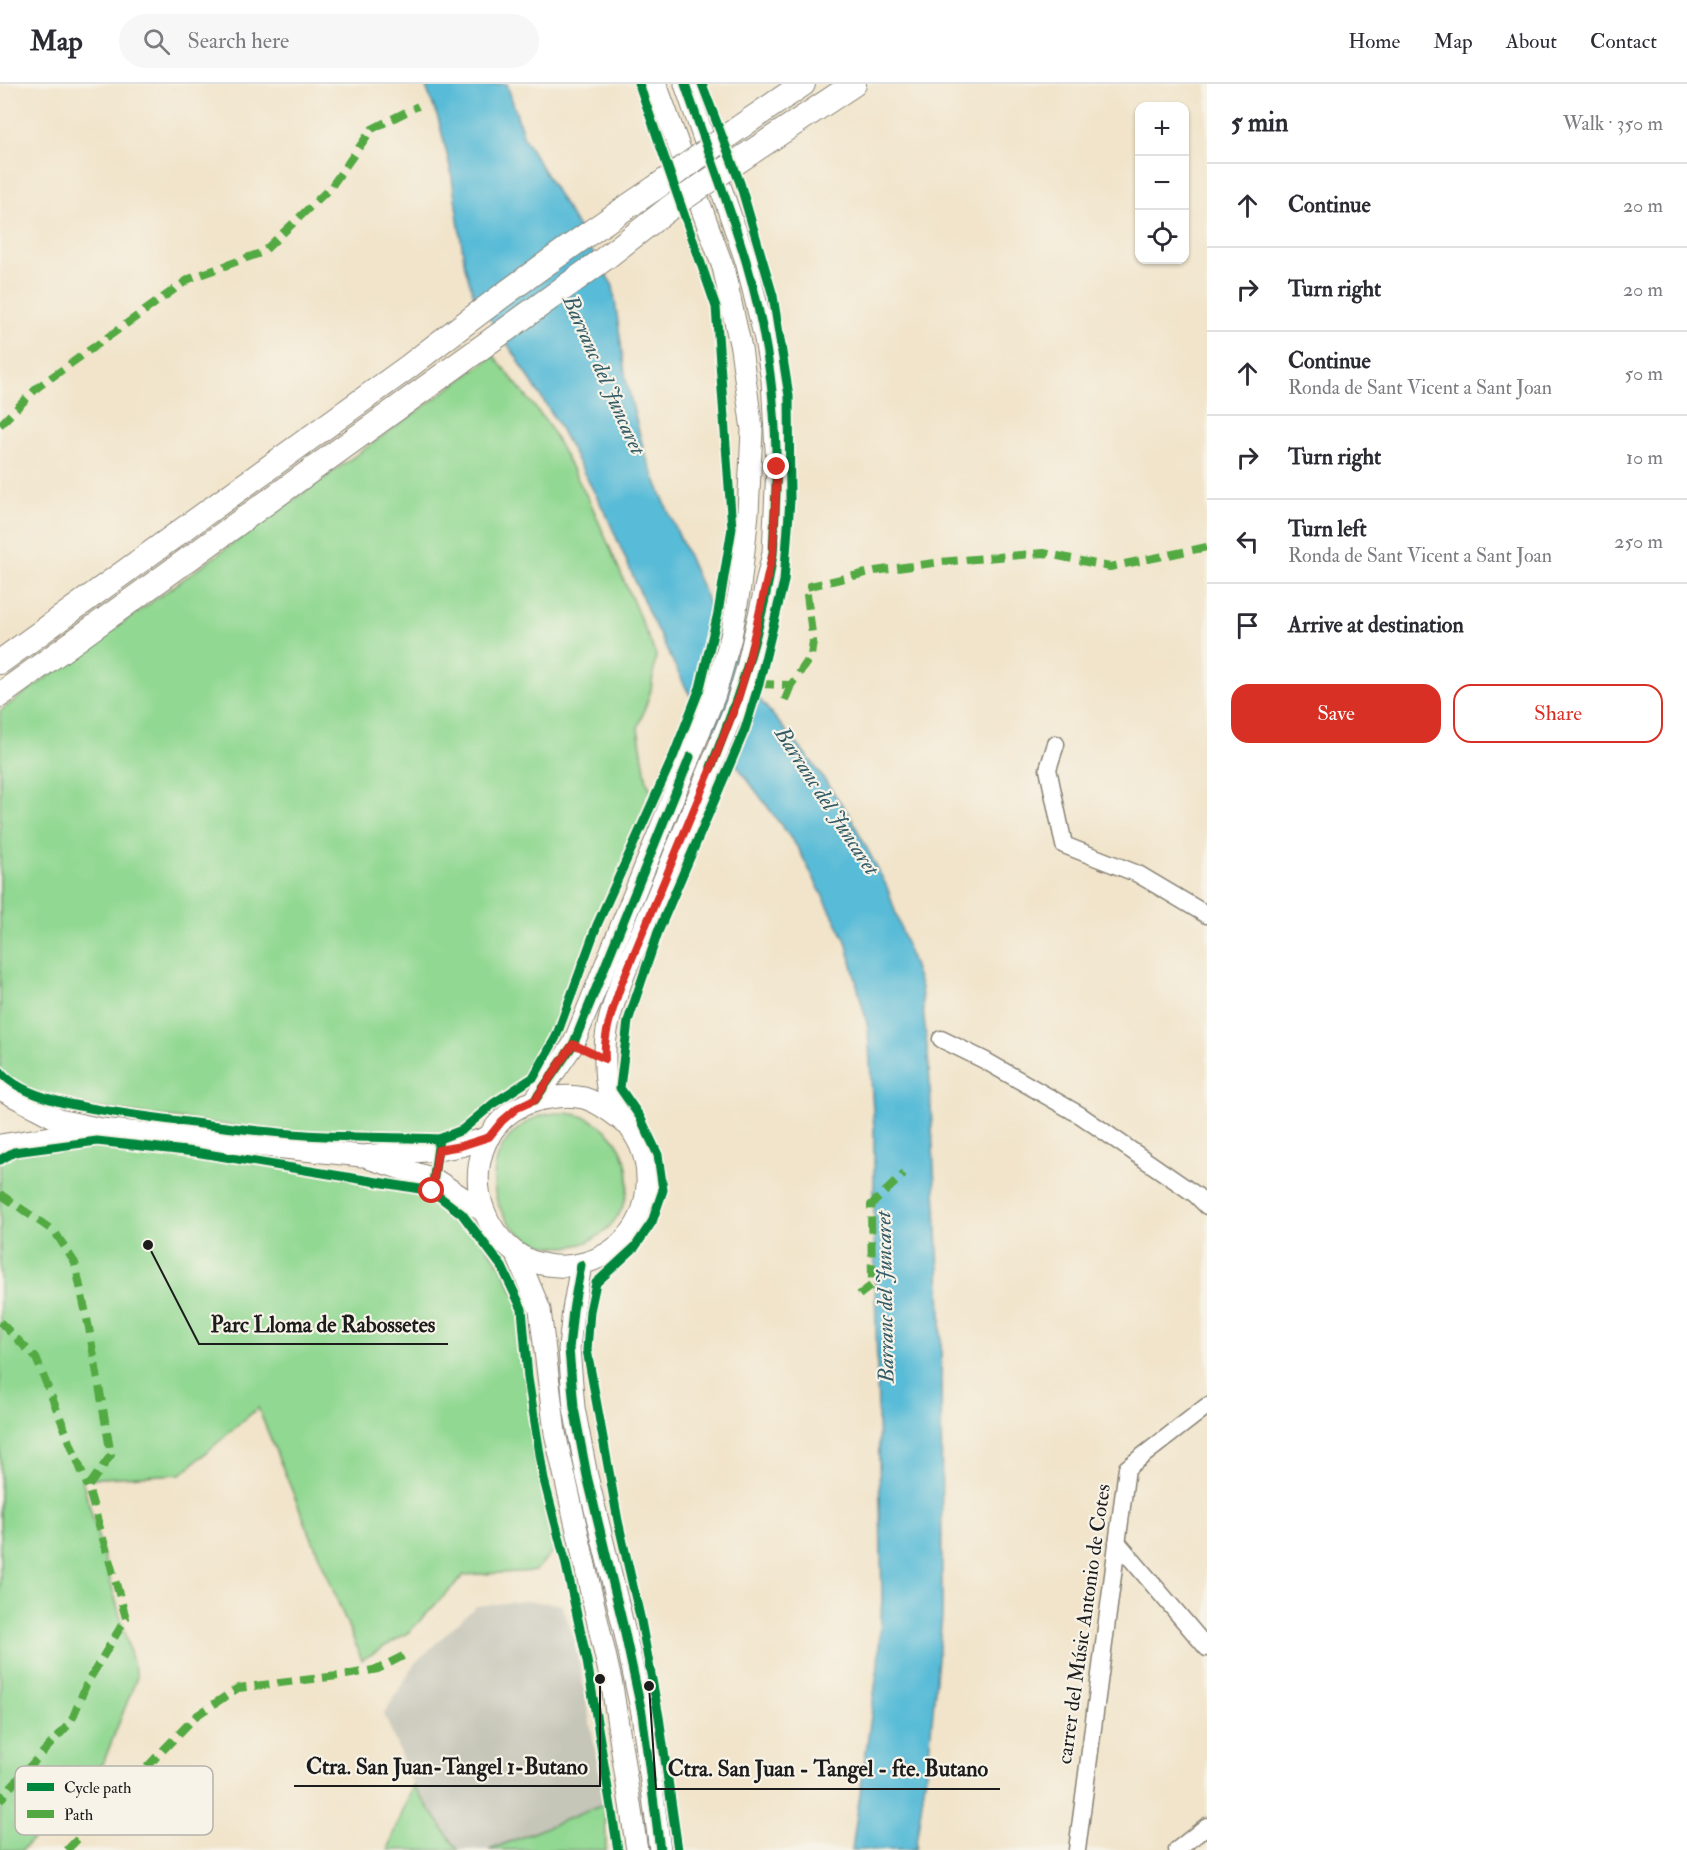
<!DOCTYPE html>
<meta charset="utf-8">
<style>
body{margin:0;font-family:"IM FELL Double Pica",serif;background:#f7f7f7;color:#2b2b33}
.controls{position:absolute;right:18px;top:18px;display:grid;overflow:hidden;border-radius:12px;box-shadow:0 2px 4px #0004}
.controls button{width:54px;height:54px;display:grid;place-items:center;padding:0;border:0;border-bottom:2px solid #e1e1e2;background:#fff;color:#2b2b33;font:30px sans-serif}
.stop{position:absolute;width:18px;height:18px;margin:-14px;border:4px solid #d93025;border-radius:50%;background:#fff}
.stop.end{background:#d93025;border-color:#fff;box-shadow:0 2px 6px #0008}
.list{margin:0;padding:0;list-style:none}
h2{display:flex;justify-content:space-between;align-items:center;height:78px;margin:0;padding:0 24px;font-size:26px}
h2 small{font-size:20px;font-weight:400;color:#7c7c81}
.list li{display:grid;grid-template-columns:39px 1fr auto;gap:18px;align-items:center;box-sizing:border-box;height:84px;padding:0 24px;border-top:2px solid #e1e1e2}
.list b{display:block;font-size:22px;white-space:nowrap}
.list p{margin:0;font-size:20px;white-space:nowrap;color:#7c7c81}
.list em{font-size:20px;font-style:normal;color:#7c7c81}
.actions{display:flex;gap:12px;padding:18px 24px}
.actions a{flex:1;padding:14px 0;border:2px solid #d93025;border-radius:18px;text-align:center;font-size:21px;color:#d93025}
.actions .main{background:#d93025;color:#fff}
.icon{flex:none;width:33px;height:33px;fill:none;stroke:currentColor;stroke-width:2;stroke-linecap:round;stroke-linejoin:round}
.map{position:relative;flex:none;width:1207px;height:1766px;overflow:hidden}
header{display:flex;align-items:center;gap:36px;box-sizing:border-box;height:84px;padding:0 30px;background:#fff;border-bottom:2px solid #e1e1e2}
header strong{font-size:28px}
nav{display:flex;gap:33px;margin-inline-start:auto;font-size:21px}
.search{width:420px;height:54px;background:#f7f7f7;display:flex;align-items:center;gap:15px;box-sizing:border-box;padding:0 21px;border-radius:33px;color:#7c7c81;font-size:22px}
main{display:flex}
aside{flex:1;background:#fff}
.map>svg:first-child{display:block}
.industrial{fill:#c5c5b8}
.green{fill:#91d892;stroke:#567a57;stroke-width:1.5}
.water{fill:#59bbd7;stroke:#3a6c7a;stroke-width:1.5}
.lines{fill:none;stroke-linecap:round;stroke-linejoin:round}
.minor-casing{stroke:#868073;stroke-width:19}
.major-casing{stroke:#868073;stroke-width:23}
.highway-casing{stroke:#868073;stroke-width:26}
.minor{stroke:#fff;stroke-width:16}
.major{stroke:#fff;stroke-width:21}
.highway{stroke:#fff;stroke-width:24}
.highway-bridge-casing{stroke:#868073;stroke-width:26;stroke-linecap:butt}
.highway-bridge{stroke:#fff;stroke-width:24}
.quiet{stroke:#52a943;stroke-width:8;stroke-dasharray:15 8;stroke-linecap:butt}
.cycleway-casing{stroke:#f7f3e8;stroke-width:13}
.cycleway{stroke:#00873e;stroke-width:9}
.route{stroke:#d93025;stroke-width:8}
.labels{text-anchor:middle;dominant-baseline:central;stroke-width:4.5;stroke-linejoin:round;paint-order:stroke}
.street-label{font-size:21px;fill:#1c1c1c;stroke:#f7f3e8}
.water-label{font-size:22px;font-style:italic;fill:#345c67;stroke:#f7f3e8}
.key{fill:#f7f3e8;stroke:#b5b2ab;stroke-width:1.5}
.key-label{font-size:16px;fill:#1c1c1c}
.leader{fill:none;stroke:#1c1c1c;stroke-width:2}
.callout-dot{fill:#1c1c1c;stroke:#f7f3e8;stroke-width:2}
.callout-label{font-size:22px;text-anchor:middle;font-weight:bold;fill:#1c1c1c;stroke:#f7f3e8;stroke-width:4.5;stroke-linejoin:round;paint-order:stroke}
</style>
<header>
<strong>Map</strong>
<div class="search"><svg class="icon" aria-label="search" viewBox="0 0 24 24"><circle cx="10" cy="10" r="6"/><path d="M15 15l6 6"/></svg>Search here</div>
<nav><a>Home</a><a>Map</a><a>About</a><a>Contact</a></nav>
</header>
<main>
<div class="map">
<svg width="1207" height="1766" viewBox="0 0 1207 1766">
<rect width="100%" height="100%" fill="#f7f3e8"/>
<filter id="ink" filterUnits="userSpaceOnUse"><feTurbulence type="fractalNoise" baseFrequency=".0167" numOctaves="2"/><feDisplacementMap in="SourceGraphic" scale="12" xChannelSelector="R" yChannelSelector="G"/><feConvolveMatrix kernelMatrix="1 2 1 2 8 2 1 2 1" color-interpolation-filters="sRGB"/></filter>
<filter id="wash" filterUnits="userSpaceOnUse"><feTurbulence type="fractalNoise" baseFrequency=".008" numOctaves="4" result="noise"/><feDisplacementMap in="SourceGraphic" scale="24" xChannelSelector="R" yChannelSelector="G"/><feGaussianBlur stdDeviation="1.35" result="paint"/><feColorMatrix in="noise" values="0 0 0 0 0 0 0 0 0 0 0 0 0 0 0 0 0 1.4 0 .05"/><feComposite in="paint" operator="in"/></filter>
<g filter="url(#wash)">
<rect width="100%" height="100%" fill="#f1e4ca"/>
<path class="industrial" d="M524 1517 562 1520 575 1557 605 1720 489 1766H458L413 1701 384 1630 416 1578 476 1522Z"/>
<g class="green">
<path d="M494 272 548 340 591 420 656 571 651 606 638 644 647 698 655 713 597 841 556 953 534 993 494 1019 462 1046 439 1055 293 1050 74 1021 26 1006 6 995 0 987V627Z"/>
<circle cx="561" cy="1096" r="67"/>
<path d="M97 1057 195 1068 432 1107 462 1130 502 1183 522 1225 528 1294 544 1396 561 1459 535 1487 464 1491 409 1548 362 1576 258 1324 181 1390 82 1395 137 1593 104 1677 22 1766H0V1076L10 1071Z"/>
<path d="M413 1701 458 1766H388Z"/>
<path d="M605 1720 606 1766H489Z"/>
</g>
<path class="water" d="M425 0H507L524 54 613 202 626 296 644 368 669 429 711 524 730 564 761 617 811 677 850 732 887 803 921 904 929 982 941 1227 942 1532 929 1669 915 1766H852L878 1582 882 1514 874 1148V1045L868 944 846 857 798 764 710 645 686 604 651 534 607 432 555 335 515 271 474 212 465 183 451 87 439 37Z"/>
</g>
<g filter="url(#ink)">
<g class="lines">
<g class="minor-casing">
<g id="minor">
<path d="M1056 660 1048 685 1064 761 1138 790 1207 831"/>
<path d="M941 955 984 976 1080 1031 1196 1111 1207 1122"/>
<path d="M1117 1458 1207 1564"/>
<path d="M1077 1766 1127 1384 1207 1322"/>
<path d="M1177 1766 1207 1742"/>
</g>
</g>
<g class="major-casing">
<g id="major">
<path d="M0 1005 59 1036 101 1045 362 1072 438 1066 461 1062 489 1053"/>
<path d="M535 1016 573 961 715 610 731 553 740 503 748 429 752 346 741 264 723 183 656 0"/>
<path d="M626 1040C613 1029 600 1019 584 1014 571 1011 557 1012 544 1015 469 1028 457 1123 514 1167 554 1198 620 1179 640 1133 649 1111 650 1084 640 1061 631 1042 616 1026 608 1006 604 995 605 978 605 966 605 926 637 860 653 822 681 755 709 688 736 621L747 584 773 469 777 383 772 296 765 255 746 177 685 0"/>
<path d="M0 1061 89 1047"/>
<path d="M371 1075 434 1095 483 1127"/>
<path d="M516 1169 540 1226 555 1349 612 1601 637 1766"/>
<path d="M581 1181 573 1226 569 1265 574 1324 587 1392 624 1545 642 1629 660 1766"/>
</g>
</g>
<g class="highway-casing">
<g id="highway">
<path d="M740 43 803 0"/>
<path d="M750 69 854 0"/>
<path d="M0 578 408 283C488 221 570 161 655 104"/>
<path d="M0 611 604 175 672 122"/>
</g>
</g>
<use href="#minor" class="minor"/>
<use href="#major" class="major"/>
<use href="#highway" class="highway"/>
<g class="highway-bridge-casing">
<g id="highway-bridge">
<path d="M655 104 740 43"/>
<path d="M672 122 750 69"/>
</g>
</g>
<use href="#highway-bridge" class="highway-bridge"/>
<g class="quiet">
<path d="M0 341 38 303 189 195 263 168 331 103 372 45 418 22"/>
<path d="M759 600 791 601 811 572 813 557 806 503 875 487 941 478 1044 469 1110 483 1207 463"/>
<path d="M785 616 791 601"/>
<path d="M0 1110 55 1148 75 1179 89 1244 111 1371 88 1403 126 1534 86 1601 71 1638 7 1707 0 1717"/>
<path d="M859 1211 872 1201 871 1121 904 1090"/>
<path d="M0 1238 36 1274 88 1403"/>
<path d="M67 1766 196 1632 238 1604 346 1591 378 1585 403 1572"/>
</g>
<g class="cycleway-casing">
<g id="cycleway">
<path d="M685 0C705 59 728 117 746 177 770 259 780 343 775 429 774 442 774 456 773 470 763 543 738 615 711 683"/>
<path d="M0 987C25 1019 104 1026 142 1032 192 1039 242 1046 292 1050 341 1054 390 1053 439 1055"/>
<path d="M535 1016 573 961 690 673"/>
<path d="M0 1076 14 1068 97 1057 195 1068 432 1107"/>
<path d="M581 1181 573 1226 569 1265 574 1324 587 1392 624 1545 642 1629 660 1766"/>
<path d="M618 1766 587 1577 565 1476 544 1396 528 1294 522 1225 502 1183 462 1130 432 1107 439 1055 462 1046 494 1019 534 993 556 953 597 841 673 673 700 604 718 529 732 444 716 223 639 0"/>
<path d="M678 1766 659 1633 641 1537 618 1437 587 1266 590 1227 596 1199 635 1163 652 1138 663 1106 658 1071 640 1033 620 1004 628 937 658 848 745 645 759 600 784 497 790 416 789 312 773 212 740 99 702 0"/>
</g>
</g>
<use href="#cycleway" class="cycleway"/>
</g>
</g>
<g class="lines" filter="url(#ink)">
<path class="route" d="M432 1107 438 1066 461 1062 489 1053 502 1037 517 1024 535 1016 573 960 605 975C603 950 613 925 621 901L711 684 736 621 747 584 773 468 777 383"/>
</g>
<g class="labels">
<g class="street-label">
<text transform="translate(1084 1540) rotate(-82)">carrer del Músic Antonio de Cotes</text>
</g>
<g class="water-label">
<text transform="translate(604 291) rotate(66)">Barranc del Juncaret</text>
<text transform="translate(827 717) rotate(57)">Barranc del Juncaret</text>
<text transform="translate(885 1213) rotate(-91)">Barranc del Juncaret</text>
</g>
</g>
<rect x="15" y="1682" width="198" height="69" rx="9" class="key"/>
<rect x="27" y="1699" width="27" height="8" fill="#00873e"/>
<rect x="27" y="1726" width="27" height="8" fill="#52a943"/>
<g class="key-label">
<text x="64" y="1709">Cycle path</text>
<text x="64" y="1736">Path</text>
</g>
<path class="leader" d="M148 1161L199 1260H448M600 1595L600 1702H294M649 1602L656 1705H1000"/>
<g class="callout-dot">
<circle cx="148" cy="1161" r="6"/>
<circle cx="600" cy="1595" r="6"/>
<circle cx="649" cy="1602" r="6"/>
</g>
<g class="callout-label">
<text x="323" y="1248">Parc Lloma de Rabossetes</text>
<text x="447" y="1690">Ctra. San Juan-Tangel 1-Butano</text>
<text x="828" y="1692">Ctra. San Juan - Tangel - fte. Butano</text>
</g>
</svg>
<div class="controls">
<button>+</button>
<button>−</button>
<button><svg class="icon" aria-label="locate" viewBox="0 0 24 24"><circle cx="12" cy="12" r="6"/><path d="M12 2v4M12 18v4M2 12h4M18 12h4"/></svg></button>
</div>
<div class="stop" style="left:432px;top:1107px"></div>
<div class="stop end" style="left:777px;top:383px"></div>
</div>
<aside>
<h2>5 min<small>Walk · 350 m</small></h2>
<ul class="list">
<li><svg class="icon" aria-label="ahead" viewBox="0 0 24 24"><path d="M12 20V5M6 11l6-6 6 6"/></svg><div><b>Continue</b></div><em>20 m</em></li>
<li><svg class="icon" aria-label="right" viewBox="0 0 24 24"><path d="M7 20v-9h11M14 6l5 5-5 5"/></svg><div><b>Turn right</b></div><em>20 m</em></li>
<li><svg class="icon" aria-label="ahead" viewBox="0 0 24 24"><path d="M12 20V5M6 11l6-6 6 6"/></svg><div><b>Continue</b><p>Ronda de Sant Vicent a Sant Joan</p></div><em>50 m</em></li>
<li><svg class="icon" aria-label="right" viewBox="0 0 24 24"><path d="M7 20v-9h11M14 6l5 5-5 5"/></svg><div><b>Turn right</b></div><em>10 m</em></li>
<li><svg class="icon" aria-label="left" viewBox="0 0 24 24"><path d="M17 20v-9H6M10 6l-5 5 5 5"/></svg><div><b>Turn left</b><p>Ronda de Sant Vicent a Sant Joan</p></div><em>250 m</em></li>
<li><svg class="icon" aria-label="arrive" viewBox="0 0 24 24"><path d="M6 21V4h12l-3 4 3 4H6"/></svg><div><b>Arrive at destination</b></div></li>
</ul>
<div class="actions"><a class="main">Save</a><a>Share</a></div>
</aside>
</main>
